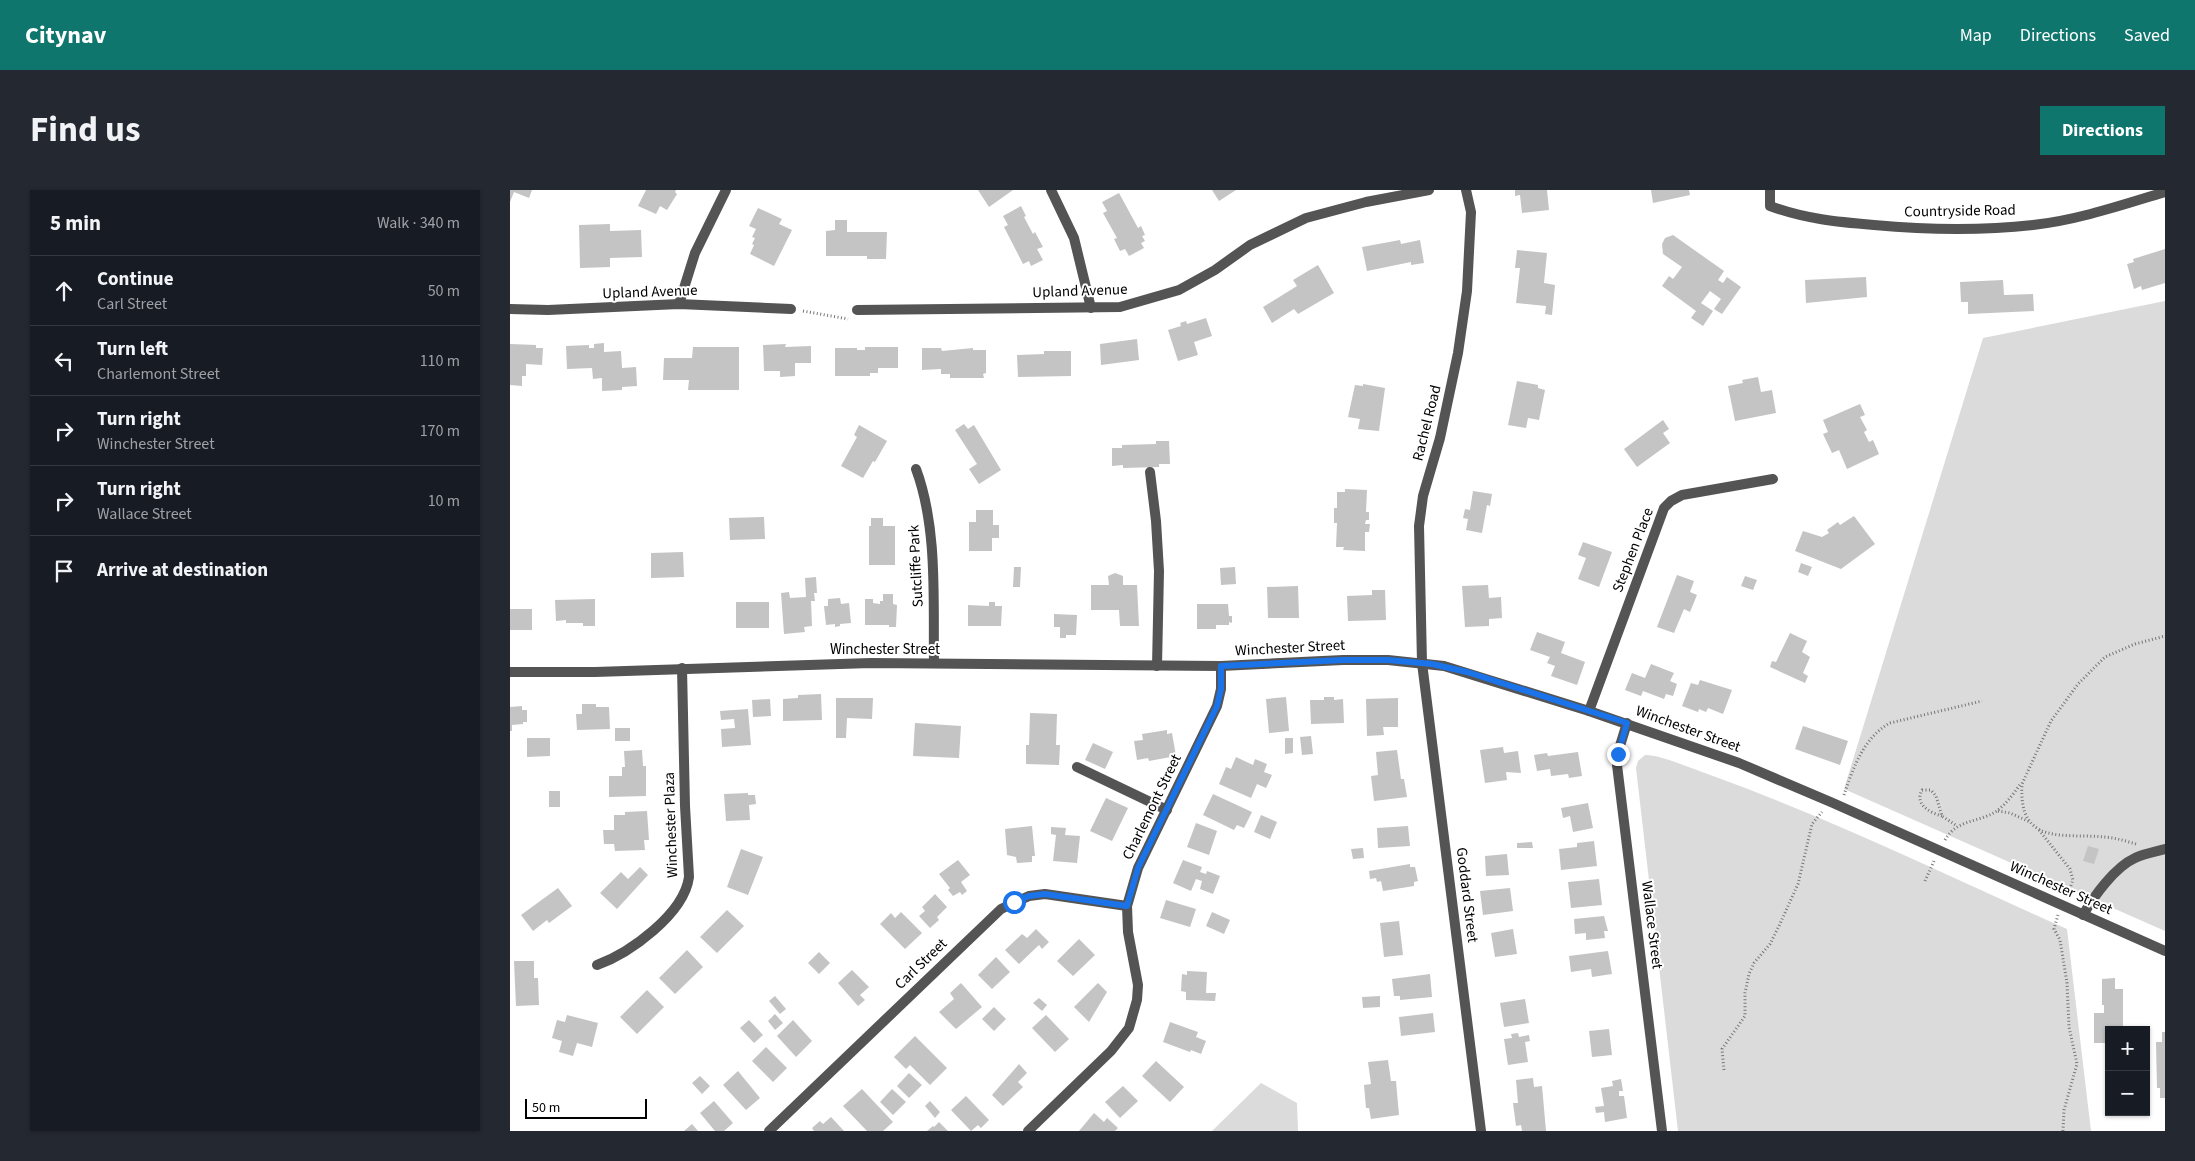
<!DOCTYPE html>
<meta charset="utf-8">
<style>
body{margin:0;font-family:"Source Sans 3",sans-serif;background:#242831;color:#f1f3f6}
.controls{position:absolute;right:15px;bottom:15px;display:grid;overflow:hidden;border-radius:0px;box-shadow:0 1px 4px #0004}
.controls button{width:45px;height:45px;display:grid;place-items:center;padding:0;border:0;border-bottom:1px solid #363941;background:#171b24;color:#f1f3f6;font:25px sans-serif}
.scale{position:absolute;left:15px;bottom:12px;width:122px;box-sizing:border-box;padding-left:5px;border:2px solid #000;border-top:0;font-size:14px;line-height:18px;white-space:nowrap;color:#000;-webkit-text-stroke:4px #fff;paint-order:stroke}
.stop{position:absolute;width:15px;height:15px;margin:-11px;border:4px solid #1a73e8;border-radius:50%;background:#fff}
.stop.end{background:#1a73e8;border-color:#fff;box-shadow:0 1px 5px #0008}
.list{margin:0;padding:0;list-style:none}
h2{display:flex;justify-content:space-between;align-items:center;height:65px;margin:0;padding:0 20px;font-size:21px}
h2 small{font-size:16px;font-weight:400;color:#9ea1a6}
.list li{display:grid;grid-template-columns:32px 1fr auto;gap:15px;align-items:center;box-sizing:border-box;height:70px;padding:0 20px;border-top:1px solid #363941}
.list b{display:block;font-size:19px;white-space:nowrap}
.list p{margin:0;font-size:16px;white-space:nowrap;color:#9ea1a6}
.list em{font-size:16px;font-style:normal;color:#9ea1a6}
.icon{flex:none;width:28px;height:28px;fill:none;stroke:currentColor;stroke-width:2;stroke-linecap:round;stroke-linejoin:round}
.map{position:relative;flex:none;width:1655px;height:941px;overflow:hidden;border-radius:0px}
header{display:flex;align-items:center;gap:30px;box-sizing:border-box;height:70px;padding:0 25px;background:#0f766e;color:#fff}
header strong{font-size:24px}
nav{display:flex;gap:28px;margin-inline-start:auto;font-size:18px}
.intro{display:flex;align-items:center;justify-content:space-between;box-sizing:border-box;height:120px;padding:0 30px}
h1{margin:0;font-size:35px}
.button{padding:12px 22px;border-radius:0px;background:#0f766e;color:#fff;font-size:18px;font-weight:700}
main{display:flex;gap:30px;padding:0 30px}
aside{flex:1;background:#171b24;border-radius:0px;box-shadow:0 1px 4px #0004}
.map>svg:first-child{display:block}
.green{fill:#dbdbdb}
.building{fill:#c4c4c4}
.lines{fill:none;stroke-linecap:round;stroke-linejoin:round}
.path{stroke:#767676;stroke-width:3;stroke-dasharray:1 2.5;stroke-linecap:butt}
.service{stroke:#545454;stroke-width:10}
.minor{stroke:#545454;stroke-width:10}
.tertiary{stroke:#545454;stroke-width:10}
.route{stroke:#1a73e8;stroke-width:6}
.labels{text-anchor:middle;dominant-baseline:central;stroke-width:4;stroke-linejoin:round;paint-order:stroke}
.street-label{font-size:15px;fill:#000;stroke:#fff}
</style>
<header>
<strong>Citynav</strong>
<nav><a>Map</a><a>Directions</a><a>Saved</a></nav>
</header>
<div class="intro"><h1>Find us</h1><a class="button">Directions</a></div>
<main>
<aside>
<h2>5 min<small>Walk · 340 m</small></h2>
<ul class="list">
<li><svg class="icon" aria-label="ahead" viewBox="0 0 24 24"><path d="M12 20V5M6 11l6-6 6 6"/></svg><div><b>Continue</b><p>Carl Street</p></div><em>50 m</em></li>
<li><svg class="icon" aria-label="left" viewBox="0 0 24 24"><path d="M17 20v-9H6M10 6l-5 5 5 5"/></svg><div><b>Turn left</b><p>Charlemont Street</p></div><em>110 m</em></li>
<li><svg class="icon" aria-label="right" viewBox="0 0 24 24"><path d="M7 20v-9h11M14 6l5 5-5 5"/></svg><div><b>Turn right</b><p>Winchester Street</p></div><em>170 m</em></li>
<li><svg class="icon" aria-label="right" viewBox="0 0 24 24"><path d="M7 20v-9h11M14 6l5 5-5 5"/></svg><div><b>Turn right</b><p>Wallace Street</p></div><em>10 m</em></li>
<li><svg class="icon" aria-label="arrive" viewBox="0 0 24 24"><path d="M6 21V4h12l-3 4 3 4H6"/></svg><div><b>Arrive at destination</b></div></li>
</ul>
</aside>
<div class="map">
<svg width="1655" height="941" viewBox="0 0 1655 941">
<rect width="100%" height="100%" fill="#fff"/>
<g class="green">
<path d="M1655 111V741L1334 599 1473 148Z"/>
<path d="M1135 565C1149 564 1188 581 1203 586 1324 630 1440 687 1557 739L1581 941H1168L1126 578 1128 571Z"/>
<path d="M751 893 787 913 788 941H702Z"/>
</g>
<g class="building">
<path d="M0 0H22L19 8 4 2 0 12Z"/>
<path d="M136 0H166L165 2 167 4 157 20 150 16 146 24 128 16Z"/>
<path d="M468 0H503L479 17Z"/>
<path d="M702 0H726L709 11Z"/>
<path d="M1005 0H1037L1039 20 1012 23 1010 5 1005 6Z"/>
<path d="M1141 0H1179L1180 5 1143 13Z"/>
<path d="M609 3 628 38 631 36 635 45 632 46 635 51 631 53 634 58 619 66 615 59 610 61 604 49 607 48 593 23 597 21 592 12Z"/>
<path d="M511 16 516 26 514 27 523 44 525 42 533 57 527 59 533 70 521 76 519 71 513 74 494 37 498 35 493 26Z"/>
<path d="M248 18 272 29 269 34 282 40 264 76 240 64 244 55 242 54 245 48 242 47 246 39 239 36Z"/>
<path d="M325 30H337V42H377L376 69H357V66H316V41L325 40Z"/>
<path d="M100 34V41L131 40 132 67 100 68V77L70 78 69 35Z"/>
<path d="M1163 45 1214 81 1208 90 1213 93 1217 87 1231 97 1212 124 1204 119 1211 109 1200 101 1191 113 1203 121 1193 136 1181 128 1186 121 1152 96 1159 86 1163 89 1172 77 1153 64 1152 54 1155 48Z"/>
<path d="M890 50 891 54 910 50 914 73 901 75V72L857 81 852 57Z"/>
<path d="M1655 59V93L1632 100 1631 96 1624 99 1617 74 1624 72 1623 69Z"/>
<path d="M1007 60 1037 63 1034 93 1045 95 1042 125 1035 124 1036 116 1006 113 1010 78H1005Z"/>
<path d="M808 75 824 103 788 124 784 119 762 133 753 117 787 96 783 90Z"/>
<path d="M1356 87 1357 107 1296 113 1295 90Z"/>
<path d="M1493 90 1494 105 1523 104 1524 121 1458 124V112H1451L1450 92Z"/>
<path d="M696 128 702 146 684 152 688 165 668 171 658 140 671 136 670 133 676 131 677 134Z"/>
<path d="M627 149 629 170 591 175 590 154Z"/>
<path d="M94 153V162L111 161 112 178 126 177 127 196 112 197V200L92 201V188L83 189 82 178 57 179 56 156 79 155V158H84V154Z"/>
<path d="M0 154 26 155V158H33L32 175 16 174V186H12V196L0 195Z"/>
<path d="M276 154 275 157 301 156V173H285V186L270 187V181H254L253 155Z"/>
<path d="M183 157H229V200H178L179 190H153L154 168H182Z"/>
<path d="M355 157H388V178H368V183H360V186H325V158H347V160H355Z"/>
<path d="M412 158H431L432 161 463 158V160H476V183L473 184 474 188H440V184H431V179L412 180Z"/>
<path d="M534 161H561V186L508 187 507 165 534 164Z"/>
<path d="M1248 187 1251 202 1262 200 1266 223 1225 231 1218 196 1233 193 1232 190Z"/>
<path d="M1007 191 1028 195V198L1035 200 1029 230 1018 228 1016 238 998 235Z"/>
<path d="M853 194 875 198 869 241 848 239 850 229 838 227 845 195 853 196Z"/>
<path d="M1350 214 1355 225 1350 227 1357 240 1354 242 1359 252 1363 250 1369 264 1337 279 1329 260 1322 263 1313 244 1318 242 1313 230Z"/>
<path d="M1153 230 1159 239 1153 243 1160 253 1127 277 1114 259Z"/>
<path d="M454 234 458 239 464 235 491 280 469 294 459 279 467 274 445 240Z"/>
<path d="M349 235 377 251 365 272 363 271 353 288 331 276 347 247 344 245Z"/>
<path d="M646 251H659L660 274H649V277L613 278V275L602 276V258H612V255L646 254Z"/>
<path d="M835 299 857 300 856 322H859V330H856L855 334H860L859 342H855V361L833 360 834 357H826L827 333H824V318H827V302H835Z"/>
<path d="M963 301 982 304 980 316 977 315 972 343 956 340 958 329 953 328 955 319 960 320Z"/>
<path d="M466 320H483V335H489V348H482V361H459V332H466Z"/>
<path d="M1344 326 1365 354 1331 379 1285 361 1293 341 1312 347 1319 343 1317 340 1328 332 1330 335Z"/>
<path d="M254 327 255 349 220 350 219 328Z"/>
<path d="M361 328H373V336H385V375H359V336H361Z"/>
<path d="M1073 352 1102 362 1089 397 1068 389 1076 368 1068 365Z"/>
<path d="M173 362 174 387 141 388V363Z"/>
<path d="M1291 373 1302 377 1298 386 1288 382Z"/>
<path d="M504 377H511L510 397H503Z"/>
<path d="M725 377 726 394 711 395 710 378Z"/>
<path d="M605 383 613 386V395H627L629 436H610L609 420H581V395H599L598 386Z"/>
<path d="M1167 385 1184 391 1180 402 1187 405 1180 422 1174 419 1164 443 1147 437Z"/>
<path d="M1235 386 1247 390 1243 400 1231 396Z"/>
<path d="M306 387 307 403H304L305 411H301L302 436 294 437 295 442 274 444 271 403 279 402 280 408 296 407 295 388Z"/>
<path d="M978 395 979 408 991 407 992 428 979 429V436L955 437 952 396Z"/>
<path d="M788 396 789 428H758L757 397Z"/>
<path d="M862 400H875L876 430 838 431 837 406 862 405Z"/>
<path d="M373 404H383V414L387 415 386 437H379V435H355V409H363V413L370 414V411H373Z"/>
<path d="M330 408 331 414 339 413 341 433 330 434V436L325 437V434L316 435 314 416H318V409Z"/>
<path d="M85 409V436H73V433H56V430L46 431 45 410Z"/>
<rect x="226" y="412" width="33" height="26"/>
<path d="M479 412H485V416H492L491 436H458V415L479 416Z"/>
<path d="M687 414H718L719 426H722V433L719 432V435H706V439H687Z"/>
<rect x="0" y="419" width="22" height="21"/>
<path d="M544 424 567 425 566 445H556V448H550V437H544Z"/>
<path d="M1027 442 1055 452 1051 463 1075 472 1067 495 1041 486 1045 476 1037 473 1040 467 1020 460Z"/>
<path d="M1280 443 1297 451 1292 462 1300 467 1293 483 1298 486 1295 493 1260 477 1262 471 1266 472Z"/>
<path d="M1141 474 1164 483 1160 491 1167 494 1163 506 1156 504 1154 509 1133 501 1131 506 1115 500 1122 483 1135 488Z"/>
<path d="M1190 490 1222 500 1213 524 1198 518 1196 522 1189 519 1188 522 1172 516 1181 493 1188 495Z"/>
<path d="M311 504 312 530 273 531V509L288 508V505Z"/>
<path d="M776 507 779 541 759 543 756 509Z"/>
<path d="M814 507H824V510L833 509 834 533 801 534 800 510H814Z"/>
<path d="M326 508H363L362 529 337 528 336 548H326Z"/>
<path d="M888 508V537H873L874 545 857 546 856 509Z"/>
<path d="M260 509 261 526 243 527 242 510Z"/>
<path d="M72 514H86V517H99L100 539 67 540 66 524H72Z"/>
<path d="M12 516V520H17V532H13V534L2 535V541H0V517Z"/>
<path d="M238 519 241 555 212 557 211 539 225 538 224 529 211 530 210 521Z"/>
<path d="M520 523 547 524 546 555H550L549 575 516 574V555H519Z"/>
<path d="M405 533 451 536 449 568 403 566Z"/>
<path d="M1293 536 1338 551 1330 575 1285 559Z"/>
<rect x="105" y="538" width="15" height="13"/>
<path d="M657 540V544L662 543 666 566 639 571 638 568 627 570 624 551 633 550 632 544Z"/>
<path d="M801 546 803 564 792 565 790 547Z"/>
<path d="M17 548H40V566L17 567Z"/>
<path d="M775 548H783V563L775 564Z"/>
<path d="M583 553 603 562 595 579 575 570Z"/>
<path d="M993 557 994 563 1008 561 1011 583 996 582 997 590 975 593 970 560Z"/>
<path d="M132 560 133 576H136V606L99 607V586H112V577H115L114 561Z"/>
<path d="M887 560 891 589H894L897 607 864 611 861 586 868 585 866 562Z"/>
<path d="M1068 562 1072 586 1059 588 1058 584 1041 586 1040 579 1027 581 1024 565 1037 563 1038 566Z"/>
<path d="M726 567 743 575 745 569 757 574 754 582 762 585 756 598 747 594 741 608 709 594 716 577 721 579Z"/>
<rect x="39" y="601" width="11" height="16"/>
<path d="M238 603V605H245L246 614 239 615 240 630 216 631 214 604Z"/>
<path d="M703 604 742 622 734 638 727 635 724 640 693 625Z"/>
<path d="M596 608 618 618 602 651 580 641Z"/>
<path d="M1078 613 1083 638 1063 642 1060 626 1053 628 1051 618Z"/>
<path d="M137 621 139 650H134L135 660 105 661 104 654H94L93 640H104V625H115V622Z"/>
<path d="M751 625 767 632 760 649 744 642Z"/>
<path d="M686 633 707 641 699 665 677 657Z"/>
<path d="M522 636 525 666H522V672L507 673 506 667 497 665 495 639Z"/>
<path d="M898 636 900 656 868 658 867 638Z"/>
<path d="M541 637 556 638 555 645 570 646 567 673 543 671 546 645 541 644Z"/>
<path d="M1084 651 1087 676 1051 680 1049 659 1067 657V653Z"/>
<path d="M1022 652 1023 658H1007V653Z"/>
<path d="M1578 656 1589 659 1584 674 1573 671Z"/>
<path d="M853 658 854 668 843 669 841 659Z"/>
<path d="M231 659 253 667 238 705 217 697Z"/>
<path d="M997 664 999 685 976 686 975 666Z"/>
<path d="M448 670 460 685 451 692 457 701 452 705 450 702 443 706 438 700 440 698 429 684Z"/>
<path d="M673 670 692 677 690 682 696 684 697 681 710 686 703 704 690 699 692 691 686 689 681 701 663 693Z"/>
<path d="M900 674V677H905L908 691 904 692V696L873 701 871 691 867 692 866 688 860 689 859 681Z"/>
<path d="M130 677 138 685 107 719 90 703 111 682 118 689Z"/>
<path d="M1089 689 1092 715 1061 718 1058 692Z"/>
<path d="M48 698 62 716 39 733 37 730 23 741 11 725Z"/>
<path d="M1000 698 1003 721 973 725 970 701Z"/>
<path d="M425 704 437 717 427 727 429 730 420 738 409 726 415 721 412 717Z"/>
<path d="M656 710 686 719 680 737 650 728Z"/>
<path d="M217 720 234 736 207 763 190 747Z"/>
<path d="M391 722 412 743 395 759 370 734 381 723 385 728Z"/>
<path d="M702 722 720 730 714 744 696 736Z"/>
<path d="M1094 726 1098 741H1094L1095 748 1076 750V743L1065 744 1064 729Z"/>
<path d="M889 731 893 765 874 767 870 733Z"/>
<path d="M526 739 539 752 532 759 529 755 509 774 495 760 512 744 517 748Z"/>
<path d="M1003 739 1007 764 985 767 981 743Z"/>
<path d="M569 749 585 765 563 786 547 771Z"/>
<path d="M177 760 193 777 165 804 149 788Z"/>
<path d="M1098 761 1102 784 1082 787 1081 779 1061 782 1059 766Z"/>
<path d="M309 762 320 773 309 784 298 773Z"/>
<path d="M486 767 500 782 482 799 468 785Z"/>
<path d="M4 771H24V788H28L29 815 6 816Z"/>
<path d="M342 780 359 797 350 805 355 810 348 816 328 793Z"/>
<path d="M677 781 697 782 696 803H706L705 811 676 810V802L671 801 672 784 677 785Z"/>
<path d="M920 784 922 807 890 810V806H884L882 789Z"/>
<path d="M1605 788V799H1613V840H1599V853H1584V823H1594V815H1592V789Z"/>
<path d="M451 793 472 817 446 839 429 822 444 809 440 803Z"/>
<path d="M588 793 597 802 579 832 564 817Z"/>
<path d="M137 800 154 817 127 844 110 827Z"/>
<path d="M265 806 276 819 270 824 259 811Z"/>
<path d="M870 806V817L853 818 852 807Z"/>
<path d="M529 808 537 815 532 821 523 813Z"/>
<path d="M1015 809 1019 833 994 837 990 813Z"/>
<path d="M484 817 496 829 484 841 472 829Z"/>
<path d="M923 823 925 842 891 846 889 827Z"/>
<path d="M265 824 273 833 265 840 258 831Z"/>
<path d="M57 825 88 833 82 857 67 853 63 866 49 862 52 851 42 848 47 830 55 832Z"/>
<path d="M536 825 559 849 545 862 522 838Z"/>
<path d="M239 830 253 845 244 853 230 838Z"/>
<path d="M283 830 302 851 286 867 267 846Z"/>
<path d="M660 832 688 842 686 847 696 851 691 864 681 860 680 862 653 852Z"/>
<path d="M1099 839 1102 865 1082 867 1079 841Z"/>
<path d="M1652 842H1655V908H1650V898H1647L1646 852H1652Z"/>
<path d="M1008 843 1009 847 1019 845 1020 851 1015 852 1018 872 998 875 994 849 1002 848 1001 844Z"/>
<path d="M405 846 437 878 420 895 400 875 396 879 384 867Z"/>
<path d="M256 857 277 878 263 892 242 871Z"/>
<path d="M878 870 881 891H886L889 925 861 929 859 918H856L854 895 861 894 858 872Z"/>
<path d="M646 871 674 897 660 912 632 886Z"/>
<path d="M509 874 517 883 508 892 513 897 493 916 482 905Z"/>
<path d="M228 881 250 908 236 920 213 895Z"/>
<path d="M399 883 412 895 399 908 387 896Z"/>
<path d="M190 886 200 896 192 904 182 893Z"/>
<path d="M1023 888 1024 897 1032 896 1036 941H1012L1011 935 1006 936 1003 913H1008L1006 890Z"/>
<path d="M1111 889 1113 901H1109V906H1114L1117 928 1095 932 1094 922 1086 923 1085 917 1094 916 1091 898 1103 896 1102 891Z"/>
<path d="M613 896 628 911 610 928 595 912Z"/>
<path d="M352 899 383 932 373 941H357L333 916Z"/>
<path d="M382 899 396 912 383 925 370 912Z"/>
<path d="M456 906 479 930 471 938 468 935 461 941 441 920Z"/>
<path d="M204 911 223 933 214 941H205L190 923Z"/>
<path d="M420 911 430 922 425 928 415 916Z"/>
<path d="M584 923 594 932 597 928 608 938 605 941H569Z"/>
<path d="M321 927 334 941H304L302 938 310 931 313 934Z"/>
<path d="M429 932 438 941H417L423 936 424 937Z"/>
<path d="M182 934 188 941H174Z"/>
</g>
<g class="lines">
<g class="path">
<path d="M293 121 338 129"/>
<path d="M1334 605C1343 578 1354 547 1380 533L1472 511"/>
<path d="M1488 621 1500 623 1520 632"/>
<path d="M1432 626C1421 623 1404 615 1412 600H1421L1426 606 1432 626 1447 636"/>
<path d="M1529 640 1560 679 1563 690 1558 704"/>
<path d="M1435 650C1447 628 1471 633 1488 620 1497 613 1505 602 1511 593"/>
<path d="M1626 654C1616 651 1606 648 1595 647 1555 643 1508 657 1512 594L1541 531 1568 494 1595 467 1625 454 1655 446"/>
<path d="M1415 691 1424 671"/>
<path d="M1548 725 1544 739 1550 750 1557 793 1559 837 1567 874 1554 920 1553 941"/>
<path d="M1214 880 1212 859 1235 826V803L1239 784 1244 773 1260 754 1269 736 1288 694 1302 634 1312 622"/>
</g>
<g class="service">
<path d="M640 282 646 331 649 381 647 476"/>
<path d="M1573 725C1584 706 1605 677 1625 668 1635 663 1645 662 1655 659"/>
</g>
<g class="minor">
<path d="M541 0 564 48 581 118"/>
<path d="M956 0 961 22 957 101 948 163 930 248 913 306 909 336 912 473 971 941"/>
<path d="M1260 0V16C1295 29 1328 32 1364 35 1417 40 1470 41 1523 35 1568 30 1612 15 1655 2"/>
<path d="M169 114 185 63 216 0"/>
<path d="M0 119 38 120 169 114 281 119"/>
<path d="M347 120 610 117 669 100 705 80 740 55 796 28 856 12 919 0"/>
<path d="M406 279C428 338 423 411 424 473"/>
<path d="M1079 521 1154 318 1161 311 1172 305 1263 289"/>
<path d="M1117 533 1109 559 1107 575 1152 941"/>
<path d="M567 577 657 620"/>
<path d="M87 775C120 763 174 724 179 687L175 616 172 478"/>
<path d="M259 941 491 719 519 706 535 704 617 716"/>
<path d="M518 941 601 861 619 838 627 810 628 795 618 742 617 716 628 678 707 516 711 499V476"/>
</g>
<path class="tertiary" d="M0 482H85L361 473 711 476 833 470H878L934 476 1079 521 1229 573 1323 613 1655 761"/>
</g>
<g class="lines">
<path class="route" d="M504 712 519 706 535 704 617 716 628 678 707 516 711 499V476L834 470H878L922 474 957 482 1117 533 1108 564"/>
</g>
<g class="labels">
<g class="street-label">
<text transform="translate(1450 21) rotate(-1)">Countryside Road</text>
<text transform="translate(570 101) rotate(-2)">Upland Avenue</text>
<text transform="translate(140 102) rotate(-2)">Upland Avenue</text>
<text transform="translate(917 233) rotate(-76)">Rachel Road</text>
<text transform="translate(1123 360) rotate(-69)">Stephen Place</text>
<text transform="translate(406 376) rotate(-93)">Sutcliffe Park</text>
<text transform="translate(780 458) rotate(-3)">Winchester Street</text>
<text x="375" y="459">Winchester Street</text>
<text transform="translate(1178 539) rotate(20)">Winchester Street</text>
<text transform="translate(642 617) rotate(-64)">Charlemont Street</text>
<text transform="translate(161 635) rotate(-92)">Winchester Plaza</text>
<text transform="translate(1551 698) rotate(24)">Winchester Street</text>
<text transform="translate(957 705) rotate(83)">Goddard Street</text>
<text transform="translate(1142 735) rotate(83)">Wallace Street</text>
<text transform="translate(411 774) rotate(-44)">Carl Street</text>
</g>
</g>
</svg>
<div class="controls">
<button>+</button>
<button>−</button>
</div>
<div class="scale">50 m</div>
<div class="stop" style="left:504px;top:712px"></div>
<div class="stop end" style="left:1108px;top:564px"></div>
</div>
</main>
